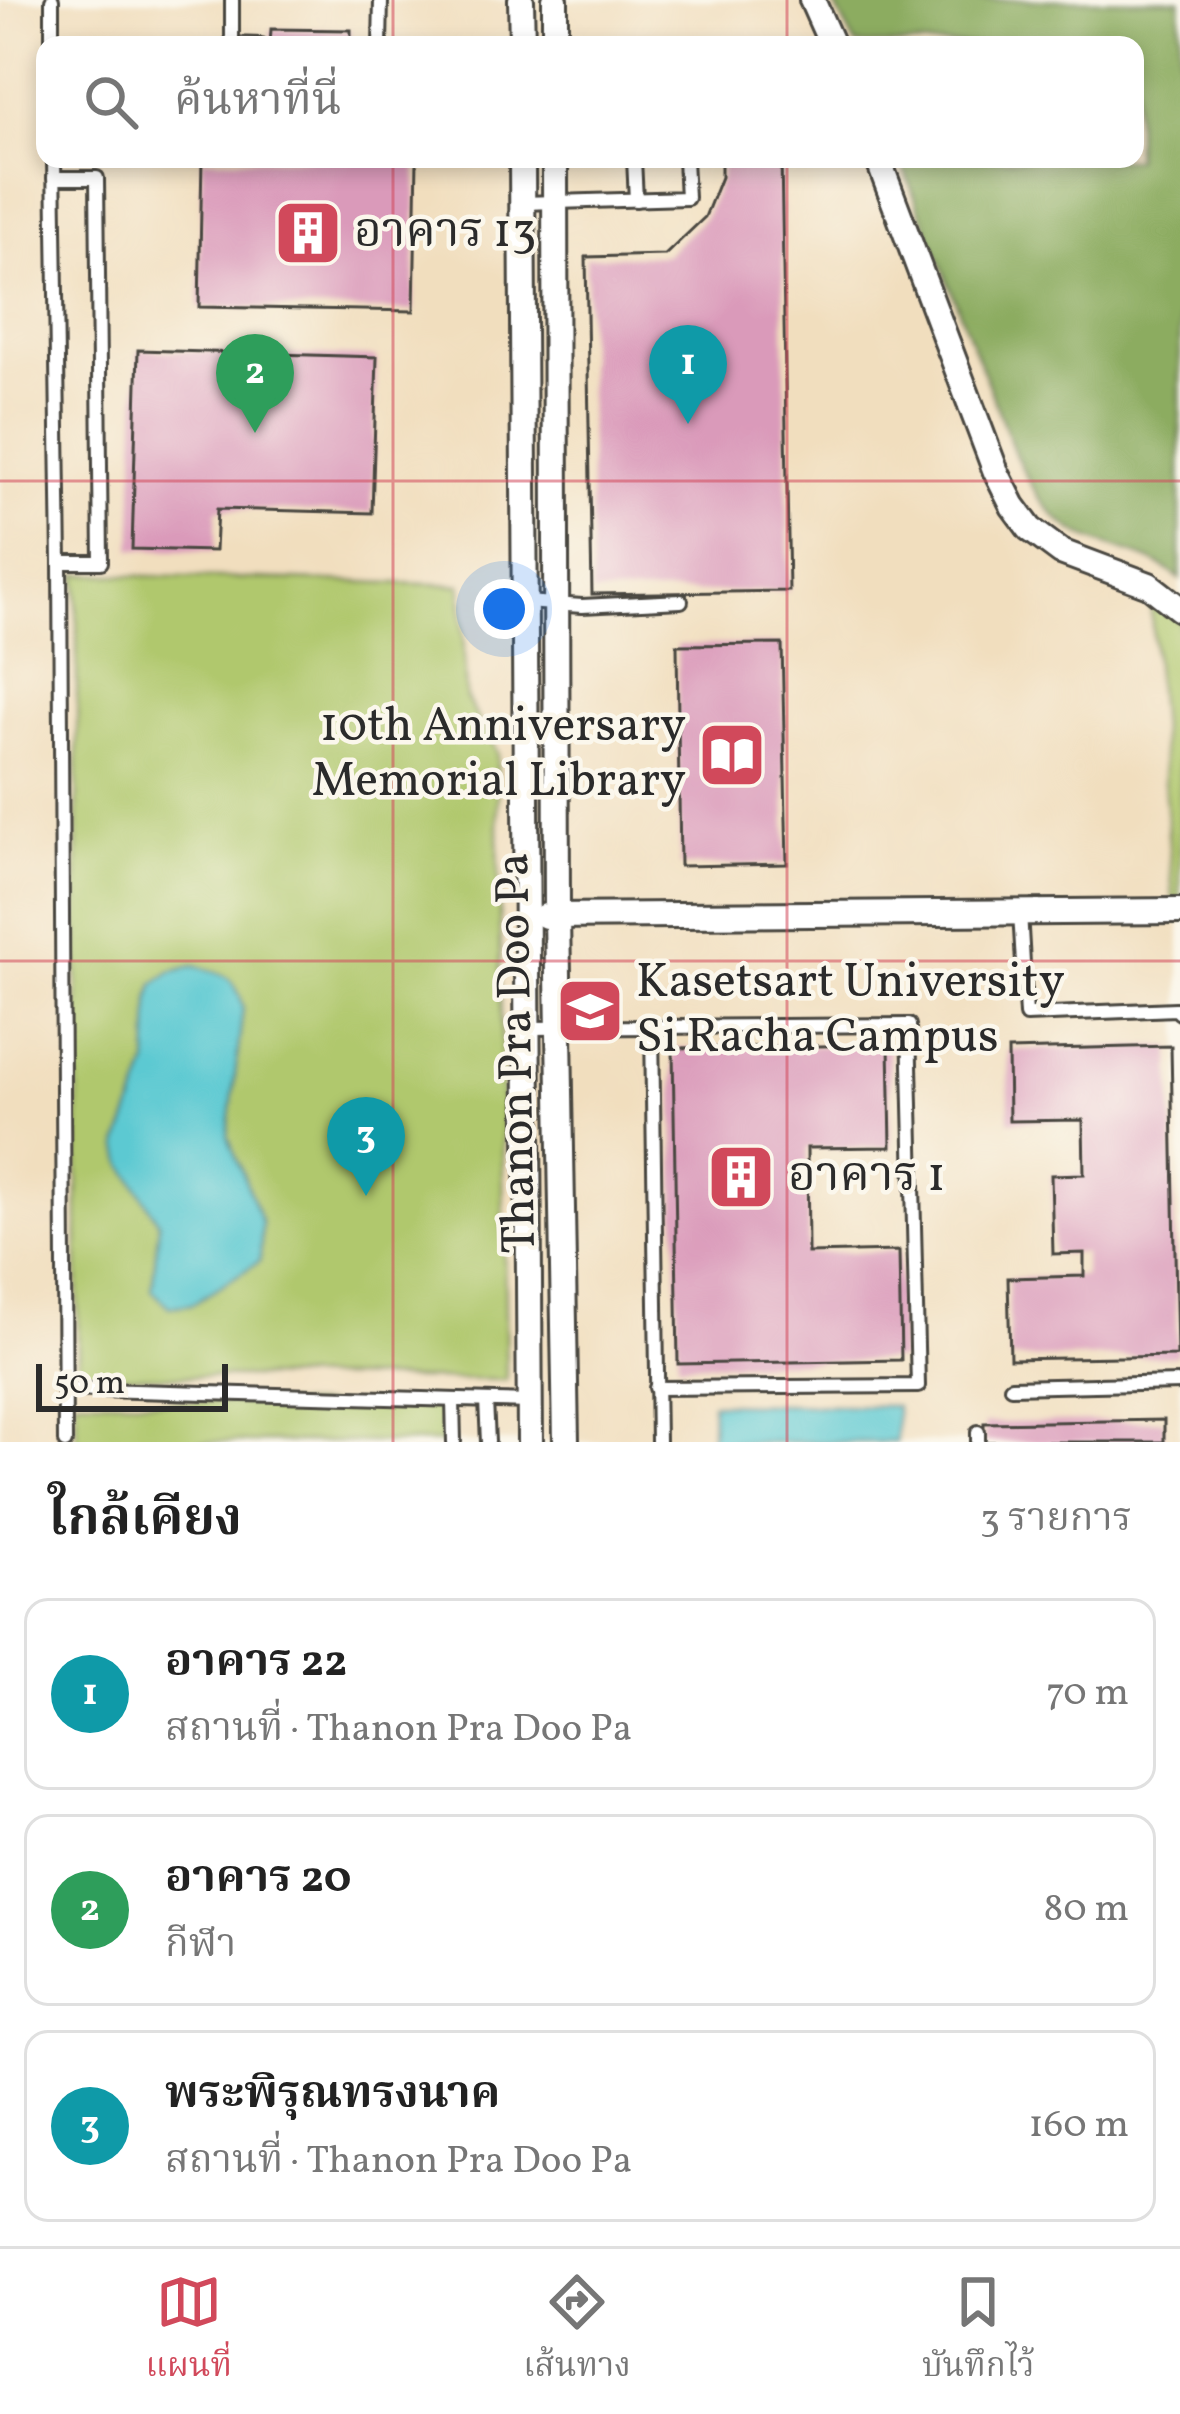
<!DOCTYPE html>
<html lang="th">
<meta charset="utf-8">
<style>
body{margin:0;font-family:Vollkorn,"Noto Serif Thai",serif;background:#f2f2f2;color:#222}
.scale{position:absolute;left:36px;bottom:30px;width:192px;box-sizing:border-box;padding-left:12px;border:6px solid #2b2b2b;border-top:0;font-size:33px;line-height:42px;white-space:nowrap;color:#2b2b2b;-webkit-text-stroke:9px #fbf7ec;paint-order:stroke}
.you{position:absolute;left:504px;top:609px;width:42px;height:42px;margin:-30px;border:9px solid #fff;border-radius:50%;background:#1a73e8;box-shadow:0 0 0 18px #1a73e833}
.badge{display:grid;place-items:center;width:78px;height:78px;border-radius:50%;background:#d1495b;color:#fff;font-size:39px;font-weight:700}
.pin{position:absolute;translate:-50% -99px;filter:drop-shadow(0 3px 6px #0008)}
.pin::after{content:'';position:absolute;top:63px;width:42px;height:36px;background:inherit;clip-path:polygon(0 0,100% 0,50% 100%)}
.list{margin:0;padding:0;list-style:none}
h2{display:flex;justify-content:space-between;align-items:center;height:156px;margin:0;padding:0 48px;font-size:51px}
h2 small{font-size:39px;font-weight:400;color:#767676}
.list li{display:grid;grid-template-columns:78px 1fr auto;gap:36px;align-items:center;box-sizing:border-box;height:192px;margin:0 24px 24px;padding:0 24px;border:3px solid #e0e0e0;border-radius:24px}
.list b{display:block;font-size:45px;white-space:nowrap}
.list p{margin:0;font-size:39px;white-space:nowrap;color:#767676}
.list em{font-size:39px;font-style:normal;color:#767676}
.icon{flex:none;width:66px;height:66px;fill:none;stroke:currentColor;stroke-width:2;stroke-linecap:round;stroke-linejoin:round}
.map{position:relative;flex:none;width:1180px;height:1442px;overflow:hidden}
.search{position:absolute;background:#fff;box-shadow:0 6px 18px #0003;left:36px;right:36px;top:36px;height:132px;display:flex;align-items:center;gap:30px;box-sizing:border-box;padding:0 42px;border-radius:24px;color:#767676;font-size:45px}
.sheet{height:804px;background:#fff}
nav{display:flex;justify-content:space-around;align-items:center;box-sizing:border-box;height:168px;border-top:3px solid #e0e0e0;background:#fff;font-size:33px;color:#767676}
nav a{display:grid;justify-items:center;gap:6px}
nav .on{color:#d1495b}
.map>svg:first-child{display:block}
.green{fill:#b0c86d;stroke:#6e7a4c;stroke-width:3}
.forest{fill:#8cac60;stroke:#5c6c46;stroke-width:3}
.water{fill:#5cc9d2;stroke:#447a7e;stroke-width:3}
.building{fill:#da9aba}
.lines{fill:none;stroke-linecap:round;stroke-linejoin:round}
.lane-casing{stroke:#494641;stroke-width:18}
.street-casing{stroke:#494641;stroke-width:30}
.lane{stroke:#fff;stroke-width:12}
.street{stroke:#fff;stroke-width:24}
.grid{fill:none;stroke:#d1495b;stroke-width:3;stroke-opacity:0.55}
.labels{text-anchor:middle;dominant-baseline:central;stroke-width:9;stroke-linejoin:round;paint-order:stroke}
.poi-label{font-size:48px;fill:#2b2b2b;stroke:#fbf7ec;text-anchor:start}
.street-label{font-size:48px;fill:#2b2b2b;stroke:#fbf7ec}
</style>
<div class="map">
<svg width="1180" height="1442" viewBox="0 0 1180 1442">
<rect width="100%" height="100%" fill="#fbf7ec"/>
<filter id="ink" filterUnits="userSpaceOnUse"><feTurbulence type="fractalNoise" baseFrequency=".00833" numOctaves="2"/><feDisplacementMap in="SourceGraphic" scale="24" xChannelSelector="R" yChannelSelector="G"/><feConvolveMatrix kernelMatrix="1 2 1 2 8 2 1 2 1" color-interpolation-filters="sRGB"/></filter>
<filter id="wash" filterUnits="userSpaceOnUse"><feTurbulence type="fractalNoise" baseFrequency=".004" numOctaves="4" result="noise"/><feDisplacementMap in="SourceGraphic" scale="48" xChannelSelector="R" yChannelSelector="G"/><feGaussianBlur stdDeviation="2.7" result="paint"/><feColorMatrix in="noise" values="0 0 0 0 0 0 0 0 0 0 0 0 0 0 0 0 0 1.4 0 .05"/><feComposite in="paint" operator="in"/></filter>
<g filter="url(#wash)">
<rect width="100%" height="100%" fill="#f1debe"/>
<g class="green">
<path d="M77 574 461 585 466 698 497 752 506 1380 78 1375Z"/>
<path d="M1149 585 1180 609V911L1174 912Z"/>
<path d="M75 1399 441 1407 442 1442H77Z"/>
</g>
<path class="forest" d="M832 0H1180V579C1146 552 1120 553 1083 536 1049 520 1032 488 1016 456L900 159H1135V45H856Z"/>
<g class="water">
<path d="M193 966C223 972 237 977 243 1008L228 1136 262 1223 260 1261 192 1304 169 1307 152 1290 159 1223 123 1163 119 1145 148 1064 150 1000 154 984 171 972Z"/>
<path d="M712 1403 896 1406V1442H711Z"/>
</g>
<g id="blocks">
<g class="building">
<path d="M271 29 351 30V45H270Z"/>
<path d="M202 159H417L414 311 199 307Z"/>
<path d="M721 159H781L789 591 592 594 586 257 665 255 705 217 721 177Z"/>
<path d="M138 350 377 357 372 513 217 509 215 551 132 549Z"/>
<path d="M782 644 787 864 680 866 677 645Z"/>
<path d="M889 1045 891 1147 807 1148 808 1253 899 1251 901 1360 678 1364 673 1048Z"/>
<path d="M1171 1046 1177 1356 1010 1359 1008 1278 1084 1276V1253L1053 1254 1051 1175 1084 1174 1083 1120 1009 1121 1008 1050Z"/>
<path d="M1164 1420V1442H984V1423Z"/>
</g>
</g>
</g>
<g filter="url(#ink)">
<use href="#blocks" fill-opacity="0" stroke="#494641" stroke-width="3"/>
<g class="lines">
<g class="lane-casing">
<g id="lane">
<path d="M52 0V45"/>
<path d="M232 0V44L261 45"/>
<path d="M380 45 381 0"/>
<path d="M54 159 60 562 65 1442"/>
<path d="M634 159 636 200"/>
<path d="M54 178H97L101 562H60"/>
<path d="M523 203 687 198 685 159"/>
<path d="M526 602 582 606 681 601"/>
<path d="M1020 912 1026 1015 1176 1009 1180 1013"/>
<path d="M529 1028 909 1025 918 1386 656 1388"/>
<path d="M652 1028 658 1442"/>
<path d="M1011 1387 1180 1383"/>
<path d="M63 1389 529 1402"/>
<path d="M453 1400 454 1442"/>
<path d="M486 1401 488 1442"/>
<path d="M978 1432V1442"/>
</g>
</g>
<g class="street-casing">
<g id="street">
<path d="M521 0 522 45"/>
<path d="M555 0V45"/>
<path d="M812 0 832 45"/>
<path d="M522 159 530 1442"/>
<path d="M555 159 557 916 566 1442"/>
<path d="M878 159 996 472 1013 506 1030 529 1061 552 1149 585 1180 609"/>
<path d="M546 916 1180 911"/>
</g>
</g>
<use href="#lane" class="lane"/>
<use href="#street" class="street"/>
</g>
</g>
<path class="grid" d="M393 0V45M787 0V45M393 159V1442M787 159V1442M0 481H1180M0 961H1180"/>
<defs>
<g id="building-square" transform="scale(3.45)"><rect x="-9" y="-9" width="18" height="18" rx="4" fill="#d1495b" stroke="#fbf7ec"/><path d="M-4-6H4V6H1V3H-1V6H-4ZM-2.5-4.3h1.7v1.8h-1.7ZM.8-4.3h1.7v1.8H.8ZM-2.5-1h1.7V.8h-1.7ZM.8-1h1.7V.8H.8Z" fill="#fff"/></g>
<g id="library-square" transform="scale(3.45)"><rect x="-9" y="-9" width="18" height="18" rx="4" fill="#d1495b" stroke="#fbf7ec"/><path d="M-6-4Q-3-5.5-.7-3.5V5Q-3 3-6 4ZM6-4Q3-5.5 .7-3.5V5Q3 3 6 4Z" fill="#fff"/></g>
<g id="university-square" transform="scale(3.45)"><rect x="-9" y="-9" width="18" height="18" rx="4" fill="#d1495b" stroke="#fbf7ec"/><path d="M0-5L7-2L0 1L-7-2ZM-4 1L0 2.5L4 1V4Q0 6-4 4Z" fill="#fff"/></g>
</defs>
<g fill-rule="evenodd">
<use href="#building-square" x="308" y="233"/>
<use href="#library-square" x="732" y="755"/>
<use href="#university-square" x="590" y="1011"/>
<use href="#building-square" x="741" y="1177"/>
</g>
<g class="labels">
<g class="poi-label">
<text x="354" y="233">อาคาร 13</text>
<text x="686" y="727" text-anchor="end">10th Anniversary<tspan x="686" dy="55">Memorial Library</tspan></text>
<text x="636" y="983">Kasetsart University<tspan x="636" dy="55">Si Racha Campus</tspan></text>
<text x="788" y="1177">อาคาร 1</text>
</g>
<g class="street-label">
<text transform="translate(518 1053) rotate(-91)">Thanon Pra Doo Pa</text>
</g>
</g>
</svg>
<div class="scale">50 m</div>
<div class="you"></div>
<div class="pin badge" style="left:688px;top:424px;background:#0f9aa8">1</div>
<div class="pin badge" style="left:255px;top:433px;background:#2e9e5b">2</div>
<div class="pin badge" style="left:366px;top:1196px;background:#0f9aa8">3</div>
<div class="search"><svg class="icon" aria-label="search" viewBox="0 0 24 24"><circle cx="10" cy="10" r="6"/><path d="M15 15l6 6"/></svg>ค้นหาที่นี่</div>
</div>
<section class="sheet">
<h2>ใกล้เคียง<small>3 รายการ</small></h2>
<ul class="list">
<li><span class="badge" style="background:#0f9aa8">1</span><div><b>อาคาร 22</b><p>สถานที่ · Thanon Pra Doo Pa</p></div><em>70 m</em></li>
<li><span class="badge" style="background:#2e9e5b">2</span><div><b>อาคาร 20</b><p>กีฬา</p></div><em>80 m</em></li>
<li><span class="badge" style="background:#0f9aa8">3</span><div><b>พระพิรุณทรงนาค</b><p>สถานที่ · Thanon Pra Doo Pa</p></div><em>160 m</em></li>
</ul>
</section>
<nav>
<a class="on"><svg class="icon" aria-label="map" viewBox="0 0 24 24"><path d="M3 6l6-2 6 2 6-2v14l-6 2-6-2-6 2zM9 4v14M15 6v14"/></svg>แผนที่</a>
<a><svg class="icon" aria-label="directions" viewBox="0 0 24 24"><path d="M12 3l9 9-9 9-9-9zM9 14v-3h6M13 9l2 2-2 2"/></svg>เส้นทาง</a>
<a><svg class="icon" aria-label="saved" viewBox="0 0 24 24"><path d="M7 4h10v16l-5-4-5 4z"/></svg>บันทึกไว้</a>
</nav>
